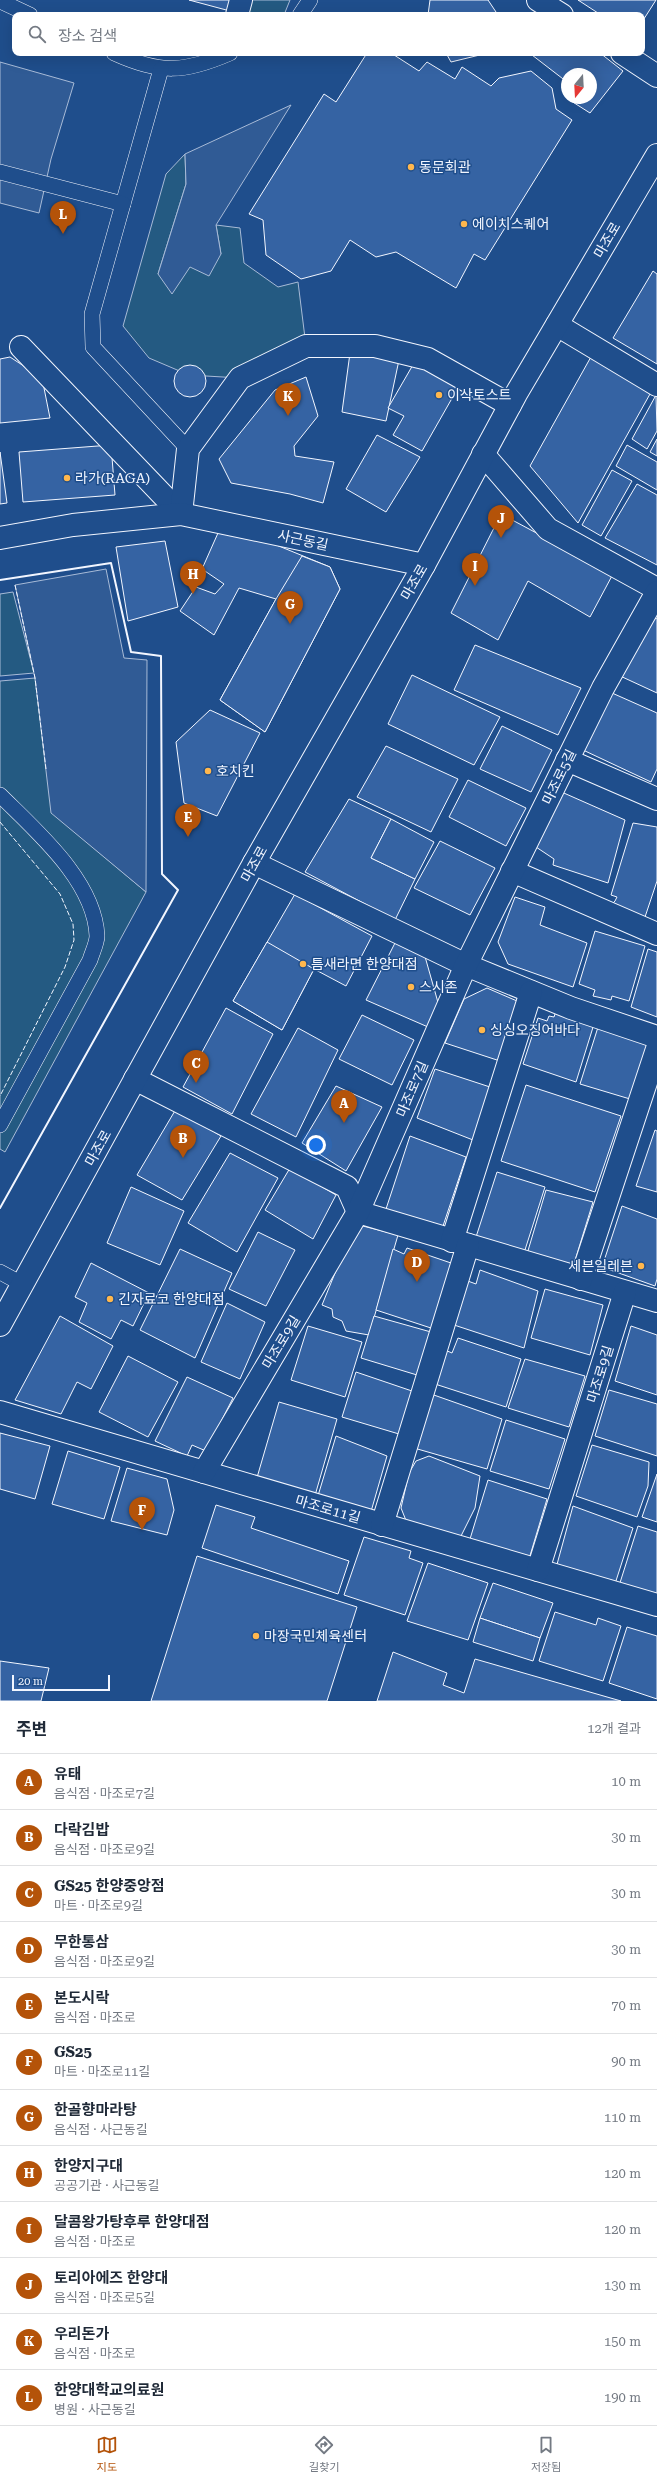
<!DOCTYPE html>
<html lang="ko">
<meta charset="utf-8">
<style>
body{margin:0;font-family:"Roboto Serif","Noto Sans KR",serif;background:#f2f2f3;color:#1f2937}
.compass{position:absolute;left:561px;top:68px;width:36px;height:36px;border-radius:50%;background:#fff;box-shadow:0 4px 16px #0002;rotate:198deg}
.scale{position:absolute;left:12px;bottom:10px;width:98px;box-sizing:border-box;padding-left:4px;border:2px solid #f2f6ff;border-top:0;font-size:11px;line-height:14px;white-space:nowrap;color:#f2f6ff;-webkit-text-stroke:3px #1f4e8c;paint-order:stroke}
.you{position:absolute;left:316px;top:1145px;width:14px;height:14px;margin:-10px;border:3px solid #fff;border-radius:50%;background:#1a73e8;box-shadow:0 0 0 6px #1a73e833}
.badge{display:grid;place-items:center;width:26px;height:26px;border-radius:50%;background:#b45309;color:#fff;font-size:13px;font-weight:700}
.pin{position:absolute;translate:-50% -33px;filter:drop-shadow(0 1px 2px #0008)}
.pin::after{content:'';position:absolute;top:21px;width:14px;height:12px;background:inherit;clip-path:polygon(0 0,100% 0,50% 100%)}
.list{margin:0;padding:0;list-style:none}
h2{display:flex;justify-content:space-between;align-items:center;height:52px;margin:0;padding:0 16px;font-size:17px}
h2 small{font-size:13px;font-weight:400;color:#747a83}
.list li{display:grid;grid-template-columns:26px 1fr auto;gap:12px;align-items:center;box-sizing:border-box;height:56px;padding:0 16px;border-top:1px solid #e0e1e3}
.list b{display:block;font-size:15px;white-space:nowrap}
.list p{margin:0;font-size:13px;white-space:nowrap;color:#747a83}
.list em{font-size:13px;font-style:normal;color:#747a83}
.icon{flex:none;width:22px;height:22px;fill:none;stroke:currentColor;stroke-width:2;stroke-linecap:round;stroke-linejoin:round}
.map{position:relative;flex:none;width:657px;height:1701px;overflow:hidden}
.search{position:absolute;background:#fff;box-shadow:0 4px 16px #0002;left:12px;right:12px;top:12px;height:44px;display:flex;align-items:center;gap:10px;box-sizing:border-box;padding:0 14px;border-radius:8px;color:#747a83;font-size:15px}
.sheet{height:724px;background:#fff}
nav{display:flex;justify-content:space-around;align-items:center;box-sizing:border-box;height:56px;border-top:1px solid #e0e1e3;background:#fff;font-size:11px;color:#747a83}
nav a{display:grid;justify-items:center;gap:2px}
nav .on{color:#b45309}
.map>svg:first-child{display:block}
.green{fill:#245a82;stroke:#a8bbd7}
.parking{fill:#305b95;stroke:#a8bbd7}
.building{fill:#3563a3;stroke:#f2f6ff}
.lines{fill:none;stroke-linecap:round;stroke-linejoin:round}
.service-casing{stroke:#f2f6ff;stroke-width:16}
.pedestrian-casing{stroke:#f2f6ff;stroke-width:24}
.minor-casing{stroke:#f2f6ff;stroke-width:24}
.tertiary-casing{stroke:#f2f6ff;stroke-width:24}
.secondary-casing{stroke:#f2f6ff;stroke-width:24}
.service{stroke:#1f4e8c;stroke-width:15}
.pedestrian{stroke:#1f4e8c;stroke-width:22}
.minor{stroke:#1f4e8c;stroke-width:22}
.tertiary{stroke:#1f4e8c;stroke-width:22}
.secondary{stroke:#1f4e8c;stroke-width:22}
.fence{stroke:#f2f6ff;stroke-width:1;stroke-dasharray:5 2;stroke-linecap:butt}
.wall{stroke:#f2f6ff;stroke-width:2}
.poi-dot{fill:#ffb74d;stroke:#1f4e8c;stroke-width:1.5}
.labels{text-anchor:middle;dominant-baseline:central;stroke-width:3;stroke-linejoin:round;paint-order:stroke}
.poi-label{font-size:14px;fill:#f2f6ff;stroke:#1f4e8c;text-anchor:start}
.street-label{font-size:14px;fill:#f2f6ff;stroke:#1f4e8c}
</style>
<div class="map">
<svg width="657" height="1701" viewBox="0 0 657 1701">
<rect width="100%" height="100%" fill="#1f4e8c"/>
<g class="green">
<path d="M241 0H290L284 15C266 15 255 11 237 13Z"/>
<path d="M185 154 186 184 158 274 190 266 221 254 216 225 240 228 244 263 278 287 298 282 306 346 240 378 189 375 149 358 123 326 166 174Z"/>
<path d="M13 592 34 673 0 676V594Z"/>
<path d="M35 678 52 813 146 892 5 1152 0 1149V681Z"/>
</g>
<g class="parking">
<path d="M0 62 74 83 51 159 39 213 0 203Z"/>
<path d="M291 105 216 225 221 254 209 276 190 267 172 294 158 274 186 184 185 154Z"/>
<path d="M106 569 124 658 147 660 146 892 51 813 35 678 15 585Z"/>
</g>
<g class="building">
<path d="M189 0H233L230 11Z"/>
<path d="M430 0H488L498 15H428Z"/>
<path d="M578 0H656L642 22V15H601Z"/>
<path d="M367 53H391L419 71 427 62 455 79 462 67 491 86 499 78 531 71 552 88 556 109 572 120 485 260 474 254 456 288 396 252 376 257 350 240 331 271 301 279 266 255 263 220 249 214 324 94 336 102Z"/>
<path d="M446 53H488L451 62Z"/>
<path d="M533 53H600L623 71 590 113 568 99 591 98V74H567V82L532 55Z"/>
<path d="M653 271 657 274V364L613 338Z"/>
<path d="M350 353 399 360 386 421 342 412Z"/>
<path d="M592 355 650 394 578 523 530 466Z"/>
<path d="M10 357 42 378 50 418 0 423V359Z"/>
<path d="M414 363 459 386 422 451 393 435 404 416 388 408Z"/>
<circle cx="190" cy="381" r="16"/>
<path d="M306 377 318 416 294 446 295 456 334 462 323 503 290 494 231 483 219 459 275 390Z"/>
<path d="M656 395 657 431 647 449 632 439Z"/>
<path d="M377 435 420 457 386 512 346 489Z"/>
<path d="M657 439V456L650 452Z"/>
<path d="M111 445 115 495 23 502 19 452Z"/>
<path d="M627 445 657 462V490L616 466Z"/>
<path d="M0 452 7 503 0 504Z"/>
<path d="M612 470 632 481 601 536 582 525Z"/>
<path d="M637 484 657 495V565L605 538Z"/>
<path d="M501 514 613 574 590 617 528 581 498 640 451 613Z"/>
<path d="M218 533 269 542 330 567 340 589 265 732 220 700 276 599 239 588 214 635 180 611 196 587 215 594 224 584 202 569Z"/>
<path d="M165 541 178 607 128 621 116 547Z"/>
<path d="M302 556 330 567 340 589 265 732 220 700 276 599Z"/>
<path d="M657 618V693L618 675 642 624Z"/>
<path d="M475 645 581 688 558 735 454 690Z"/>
<path d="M412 675 500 717 474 765 388 724Z"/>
<path d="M612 693 657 713V769L651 782 583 750Z"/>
<path d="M210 710 260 733 217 816 184 803 176 742Z"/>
<path d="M502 726 552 750 531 792 480 769Z"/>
<path d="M386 746 458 779 431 832 357 797Z"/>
<path d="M468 780 526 808 506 846 449 817Z"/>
<path d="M557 790 625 820 608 883 553 865 554 859 536 847Z"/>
<path d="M349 799 391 819 371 858 415 879 395 920 305 872Z"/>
<path d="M391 819 434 842 415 879 371 858Z"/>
<path d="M633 823 657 827V881L644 920 609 907 615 901 617 897 611 895Z"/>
<path d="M440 841 495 868 470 915 414 888Z"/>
<path d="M295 894 372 936 346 986 314 969 282 1030 233 1001Z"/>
<path d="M515 897 545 907 540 925 587 943 573 987 508 964 498 942Z"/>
<path d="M595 931 645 946 629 1001 612 996 611 1000 593 996 595 990 579 984Z"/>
<path d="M396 941 424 953 439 1006 428 1027 366 1000Z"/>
<path d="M267 942 314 969 282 1030 233 1001Z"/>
<path d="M648 949 657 952V1017L631 1007Z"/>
<path d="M487 988 517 1001 500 1061 445 1043 464 999Z"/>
<path d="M226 1008 273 1034 232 1114 183 1087Z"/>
<path d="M556 1011 594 1024 576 1082 523 1064 538 1018 547 1021 549 1016 554 1017Z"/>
<path d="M362 1015 414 1040 392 1085 339 1059Z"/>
<path d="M599 1024 649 1040 630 1099 580 1084Z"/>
<path d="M298 1028 338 1050 296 1137 251 1114Z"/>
<path d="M435 1069 490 1087 473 1140 417 1118Z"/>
<path d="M526 1085 621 1116 595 1192 501 1161Z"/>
<path d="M336 1086 382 1107 346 1171 302 1143Z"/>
<path d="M176 1109 221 1136 182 1200 137 1175Z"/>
<path d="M655 1130 657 1131V1192L636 1186Z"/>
<path d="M410 1136 466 1157 442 1229 386 1209Z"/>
<path d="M230 1153 278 1178 237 1252 188 1223Z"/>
<path d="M290 1168 336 1195 313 1239 265 1210Z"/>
<path d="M497 1172 545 1187 524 1253 476 1237Z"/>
<path d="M131 1187 184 1211 160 1265 107 1243Z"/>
<path d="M546 1190 593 1202 573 1267 527 1254Z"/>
<path d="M622 1206 657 1219V1279L655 1286 602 1267Z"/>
<path d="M355 1224 398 1235 369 1335 346 1331 342 1321 333 1317 332 1309 322 1305Z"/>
<path d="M258 1232 295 1250 266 1306 229 1289Z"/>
<path d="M407 1248 454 1264 434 1329 376 1310 393 1249 404 1254Z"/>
<path d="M180 1249 232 1273 195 1358 140 1330Z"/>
<path d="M91 1263 149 1293 133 1326 121 1320 111 1339 79 1322 87 1303 75 1297Z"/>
<path d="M480 1270 538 1291 524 1348 451 1324 465 1280 476 1284Z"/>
<path d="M545 1289 603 1305 590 1355 531 1338Z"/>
<path d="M227 1303 265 1322 240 1379 201 1362Z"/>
<path d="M60 1316 113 1346 91 1389 77 1382 61 1414 15 1400Z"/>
<path d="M374 1316 431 1332 417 1375 361 1358Z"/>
<path d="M308 1326 362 1342 345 1397 291 1380Z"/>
<path d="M631 1326 657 1335V1395L615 1381Z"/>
<path d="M458 1338 521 1359 506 1407 435 1384 445 1350 452 1353Z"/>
<path d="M128 1356 178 1382 148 1437 99 1412Z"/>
<path d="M525 1359 585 1376 569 1427 508 1408Z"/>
<path d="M356 1372 412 1391 399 1434 342 1417Z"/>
<path d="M187 1377 233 1398 206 1451 192 1445 187 1456 155 1441Z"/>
<path d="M609 1390 657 1404V1456L595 1436Z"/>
<path d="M431 1394 502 1419 487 1469 414 1448Z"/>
<path d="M279 1402 337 1419 314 1499 256 1481Z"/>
<path d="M506 1420 565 1439 549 1489 490 1471Z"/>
<path d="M0 1433 50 1446 35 1499 0 1489Z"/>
<path d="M336 1436 387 1456 370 1515 317 1499Z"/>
<path d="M592 1445 649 1462 648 1486 637 1517 576 1496Z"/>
<path d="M68 1451 120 1467 104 1519 52 1504Z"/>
<path d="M429 1456 480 1476 475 1508 459 1540 409 1528 401 1508 409 1473 416 1461Z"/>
<path d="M127 1468 167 1479 174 1510 167 1535 111 1521Z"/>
<path d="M657 1474V1522L642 1517Z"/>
<path d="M488 1480 547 1499 529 1559 470 1539Z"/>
<path d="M216 1505 255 1517 251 1528 349 1561 338 1594 202 1548Z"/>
<path d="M573 1506 633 1528 614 1587 556 1568Z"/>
<path d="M638 1526 657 1532V1601L618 1589Z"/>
<path d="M364 1537 411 1551 409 1558 423 1563 405 1615 344 1595Z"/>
<path d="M197 1556 357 1607 327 1701H151Z"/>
<path d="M428 1563 488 1583 468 1640 407 1621Z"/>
<path d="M493 1583 553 1603 540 1638 480 1618Z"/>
<path d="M555 1612 596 1625 598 1618 621 1626 603 1681 539 1661Z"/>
<path d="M480 1618 540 1638 533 1661 473 1642Z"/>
<path d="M627 1627 657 1636V1699L609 1683Z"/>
<path d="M393 1652 447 1673 443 1685 464 1693 475 1659 621 1701H377Z"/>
<path d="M0 1661 49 1668 41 1701H0Z"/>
</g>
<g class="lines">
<g class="service-casing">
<g id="service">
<path d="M0 1 30 15"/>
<path d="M300 15 310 0"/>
<path d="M114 53C160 74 184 73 230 53"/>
<path d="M161 69 92 314 93 347 188 449"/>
<path d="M0 172 123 204"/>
<path d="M0 795C36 831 95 881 97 936 97 943 92 953 90 960L0 1125"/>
<path d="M0 1272 22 1284"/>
</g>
</g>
<g class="pedestrian-casing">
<path id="pedestrian" d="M237 15 241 0"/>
</g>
<g class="minor-casing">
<g id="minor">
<path d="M538 0 562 15"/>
<path d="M622 53 657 76"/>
<path d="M557 325 657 385"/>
<path d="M21 347 181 514"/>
<path d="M483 454 548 529 657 589"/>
<path d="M181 514 188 449 240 378 306 346H375L428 359 510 405"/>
<path d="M567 760 657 799"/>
<path d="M254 863 466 965 571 1008 657 1037"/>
<path d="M512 871 657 934"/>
<path d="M135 1079 347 1187 358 1212 657 1301"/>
<path d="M452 1241 531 992"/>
<path d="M581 1279 657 1049"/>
<path d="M0 1412 657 1605"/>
<path d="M204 1472 358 1212 466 965 603 688 657 592"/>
<path d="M382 1525 468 1245"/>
<path d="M538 1570 625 1292"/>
</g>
</g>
<g class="tertiary-casing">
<path id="tertiary" d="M0 538 73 525 181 514 424 565"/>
</g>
<g class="secondary-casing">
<path id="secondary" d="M0 1325 254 863 424 565 516 394 657 155"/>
</g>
<use href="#service" class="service"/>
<use href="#pedestrian" class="pedestrian"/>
<use href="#minor" class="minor"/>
<use href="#tertiary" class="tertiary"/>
<use href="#secondary" class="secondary"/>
<g class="fence">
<path d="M15 585 35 678 46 769"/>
<path d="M0 822 60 894 73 924 74 940 65 967 0 1096"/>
</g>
<path class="wall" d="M0 580 111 563 131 652 161 656 162 874 178 890 0 1208"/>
</g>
<g class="poi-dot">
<circle cx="411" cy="167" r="4"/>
<circle cx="464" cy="224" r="4"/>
<circle cx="439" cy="395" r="4"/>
<circle cx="67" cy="478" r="4"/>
<circle cx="208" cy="771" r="4"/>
<circle cx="303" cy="964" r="4"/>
<circle cx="411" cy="987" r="4"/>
<circle cx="482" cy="1030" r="4"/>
<circle cx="641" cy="1266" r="4"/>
<circle cx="110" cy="1299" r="4"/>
<circle cx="256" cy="1636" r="4"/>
</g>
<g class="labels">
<g class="poi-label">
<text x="419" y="167">동문회관</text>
<text x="472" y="224">에이치스퀘어</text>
<text x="447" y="395">이삭토스트</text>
<text x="75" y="478">라가(RAGA)</text>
<text x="216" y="771">호치킨</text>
<text x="311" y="964">틈새라면 한양대점</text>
<text x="419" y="987">스시존</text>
<text x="490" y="1030">싱싱오징어바다</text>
<text x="633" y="1266" text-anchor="end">세븐일레븐</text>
<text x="118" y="1299">긴자료코 한양대점</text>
<text x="264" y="1636">마장국민체육센터</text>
</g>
<g class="street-label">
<text transform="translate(607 240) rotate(-60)">마조로</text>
<text transform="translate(303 540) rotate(12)">사근동길</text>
<text transform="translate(414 582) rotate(-60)">마조로</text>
<text transform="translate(559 777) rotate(-64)">마조로5길</text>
<text transform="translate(254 864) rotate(-61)">마조로</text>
<text transform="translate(412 1089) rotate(-67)">마조로7길</text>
<text transform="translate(98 1148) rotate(-61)">마조로</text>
<text transform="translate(281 1342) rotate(-59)">마조로9길</text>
<text transform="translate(600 1374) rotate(-73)">마조로9길</text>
<text transform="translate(328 1509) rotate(16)">마조로11길</text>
</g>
</g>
</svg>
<svg class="compass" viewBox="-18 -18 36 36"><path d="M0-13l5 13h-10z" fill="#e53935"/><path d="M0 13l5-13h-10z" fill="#747a83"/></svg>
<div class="scale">20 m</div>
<div class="you"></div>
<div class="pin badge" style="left:344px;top:1123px">A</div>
<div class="pin badge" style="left:183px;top:1158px">B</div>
<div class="pin badge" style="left:196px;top:1083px">C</div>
<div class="pin badge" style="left:417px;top:1282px">D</div>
<div class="pin badge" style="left:188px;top:837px">E</div>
<div class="pin badge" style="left:142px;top:1530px">F</div>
<div class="pin badge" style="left:290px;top:624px">G</div>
<div class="pin badge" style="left:193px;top:594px">H</div>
<div class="pin badge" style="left:475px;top:586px">I</div>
<div class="pin badge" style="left:501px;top:538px">J</div>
<div class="pin badge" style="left:288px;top:416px">K</div>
<div class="pin badge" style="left:63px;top:234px">L</div>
<div class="search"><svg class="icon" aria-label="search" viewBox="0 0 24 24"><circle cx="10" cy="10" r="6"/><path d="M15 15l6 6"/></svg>장소 검색</div>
</div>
<section class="sheet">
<h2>주변<small>12개 결과</small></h2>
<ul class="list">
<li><span class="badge">A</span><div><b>유태</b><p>음식점 · 마조로7길</p></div><em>10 m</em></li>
<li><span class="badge">B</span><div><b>다락김밥</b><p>음식점 · 마조로9길</p></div><em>30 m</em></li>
<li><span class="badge">C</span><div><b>GS25 한양중앙점</b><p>마트 · 마조로9길</p></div><em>30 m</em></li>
<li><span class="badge">D</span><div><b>무한통삼</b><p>음식점 · 마조로9길</p></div><em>30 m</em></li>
<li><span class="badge">E</span><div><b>본도시락</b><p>음식점 · 마조로</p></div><em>70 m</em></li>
<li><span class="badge">F</span><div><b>GS25</b><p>마트 · 마조로11길</p></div><em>90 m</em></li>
<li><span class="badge">G</span><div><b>한골향마라탕</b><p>음식점 · 사근동길</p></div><em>110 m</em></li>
<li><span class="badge">H</span><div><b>한양지구대</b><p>공공기관 · 사근동길</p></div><em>120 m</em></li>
<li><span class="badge">I</span><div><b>달콤왕가탕후루 한양대점</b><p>음식점 · 마조로</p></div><em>120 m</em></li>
<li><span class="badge">J</span><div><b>토리아에즈 한양대</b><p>음식점 · 마조로5길</p></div><em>130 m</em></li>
<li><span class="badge">K</span><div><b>우리돈가</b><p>음식점 · 마조로</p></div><em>150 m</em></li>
<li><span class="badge">L</span><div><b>한양대학교의료원</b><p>병원 · 사근동길</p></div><em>190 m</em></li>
</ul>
</section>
<nav>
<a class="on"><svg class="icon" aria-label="map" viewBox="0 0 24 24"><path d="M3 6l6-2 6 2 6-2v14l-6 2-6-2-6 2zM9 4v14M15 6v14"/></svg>지도</a>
<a><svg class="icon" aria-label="directions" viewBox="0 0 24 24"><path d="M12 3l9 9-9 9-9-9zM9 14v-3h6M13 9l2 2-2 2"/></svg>길찾기</a>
<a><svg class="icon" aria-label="saved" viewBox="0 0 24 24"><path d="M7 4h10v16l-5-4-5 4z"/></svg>저장됨</a>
</nav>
